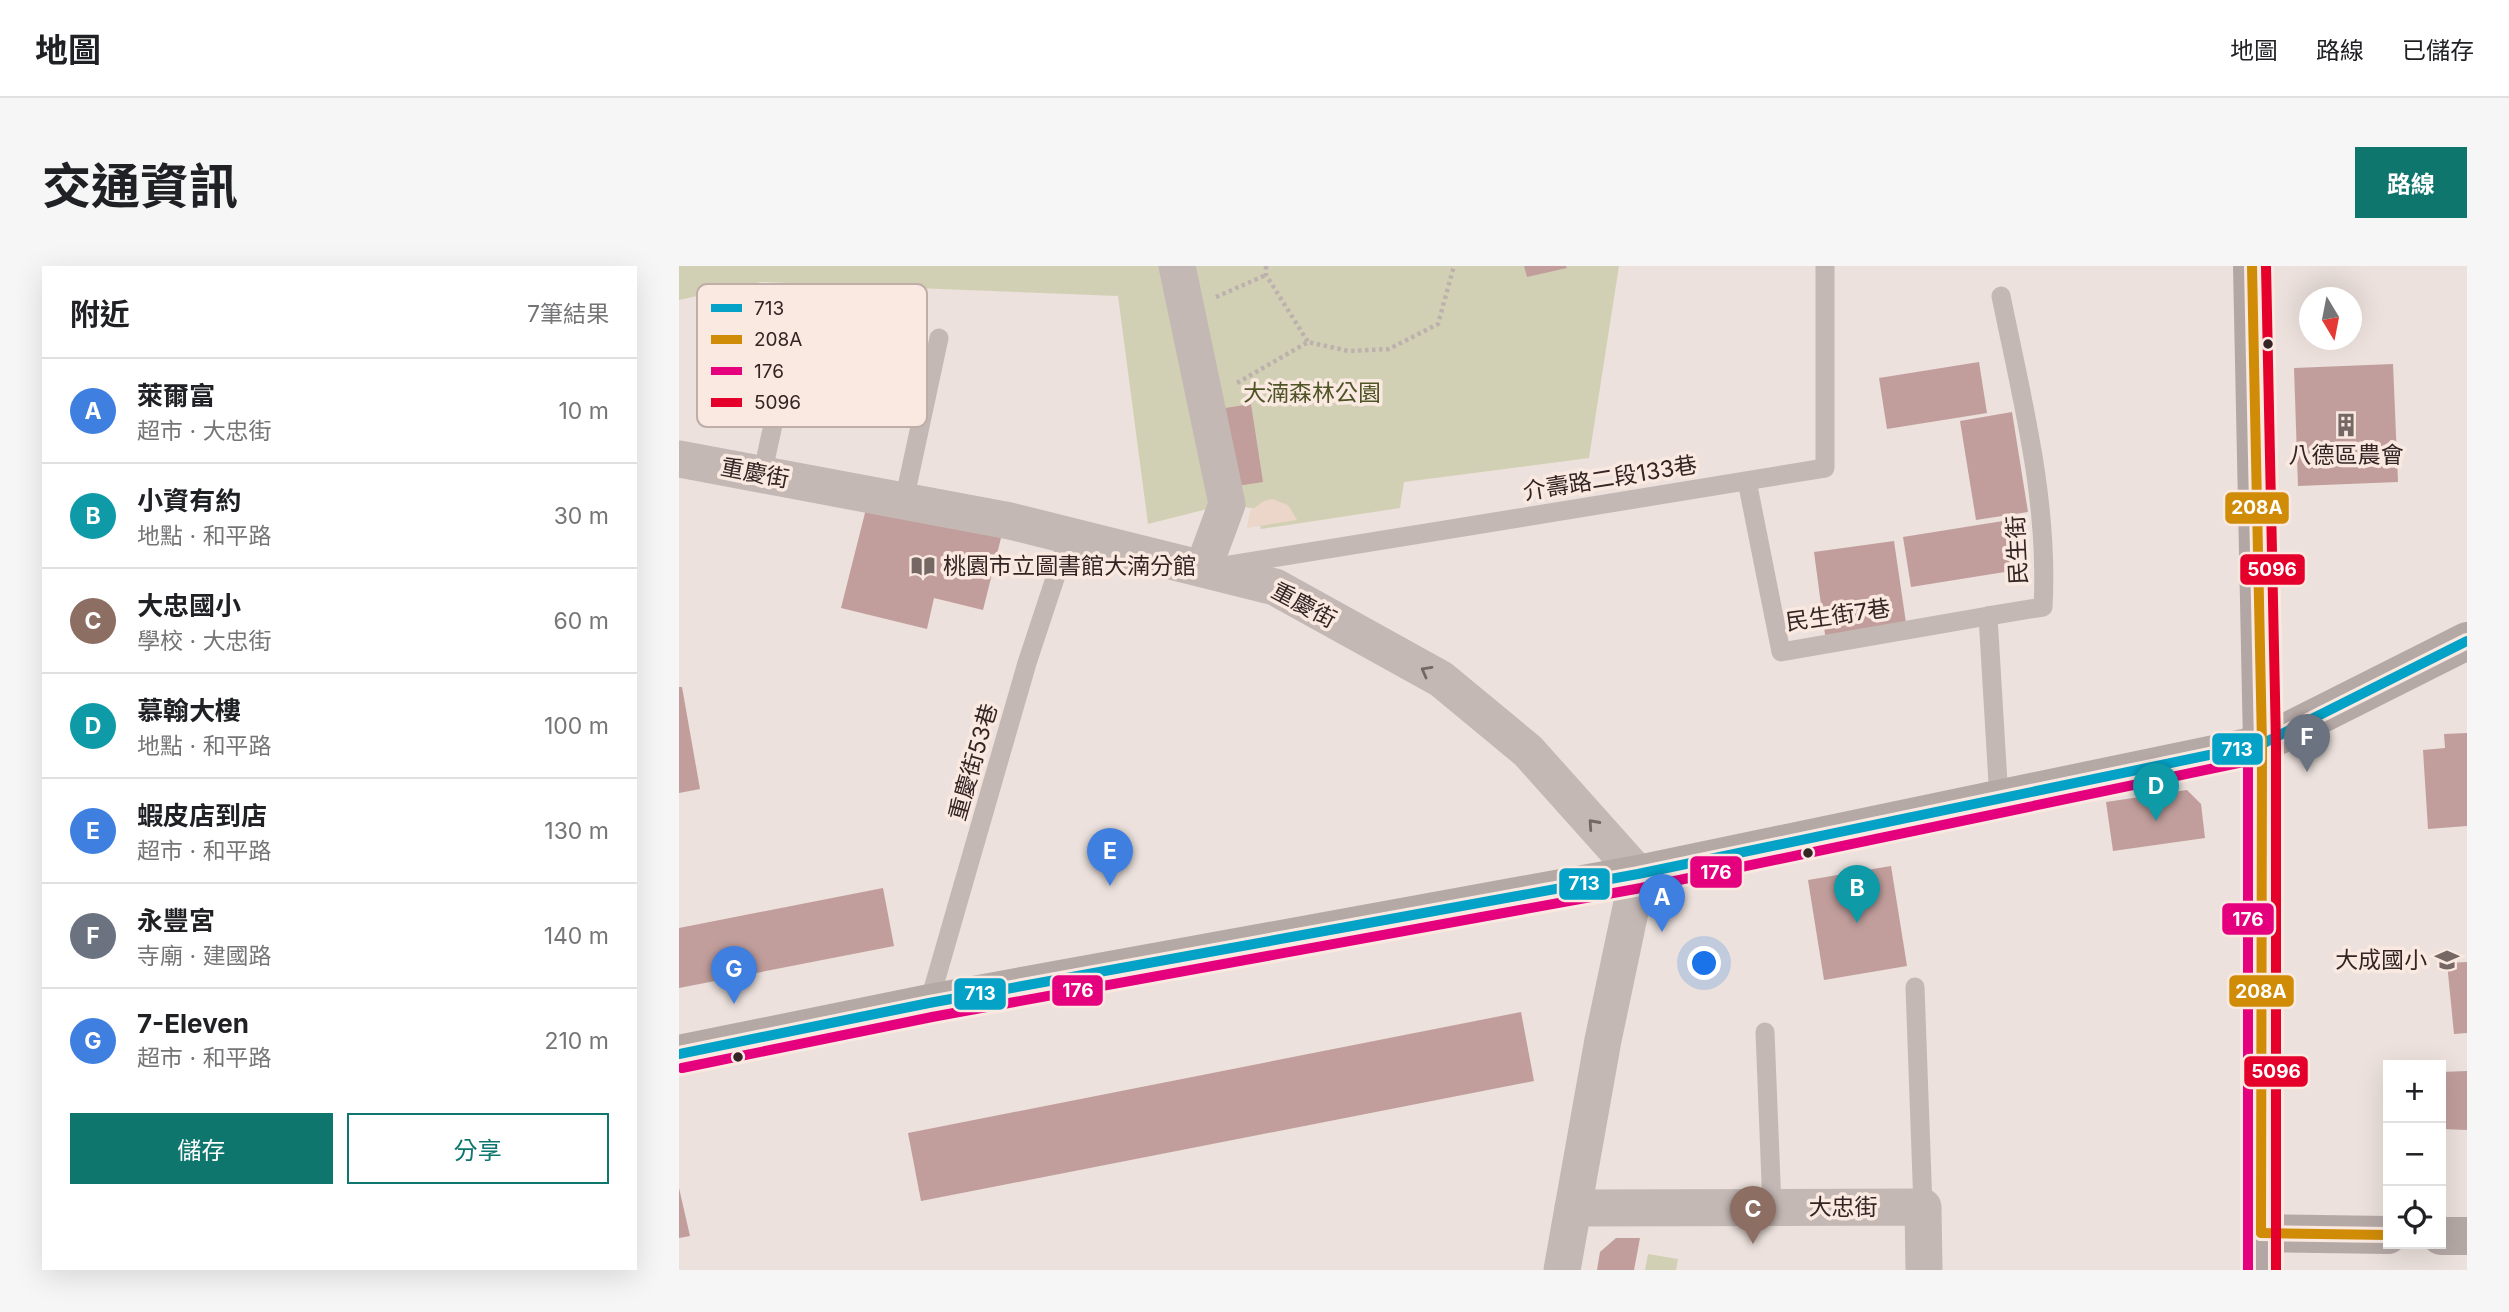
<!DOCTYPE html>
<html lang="zh-TW">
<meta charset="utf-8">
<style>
body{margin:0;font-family:Inter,"Noto Sans TC",sans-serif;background:#f6f6f6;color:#202124}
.controls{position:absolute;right:21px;bottom:21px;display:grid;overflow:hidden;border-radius:0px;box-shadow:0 7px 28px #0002}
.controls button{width:63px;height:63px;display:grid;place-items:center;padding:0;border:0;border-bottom:2px solid #e0e0e0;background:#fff;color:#202124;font:35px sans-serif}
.compass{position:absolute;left:1620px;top:21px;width:63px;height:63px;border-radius:50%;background:#fff;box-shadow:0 7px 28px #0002;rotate:170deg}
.you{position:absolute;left:1026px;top:698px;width:24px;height:24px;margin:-18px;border:5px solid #fff;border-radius:50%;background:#1a73e8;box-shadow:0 0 0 10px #1a73e833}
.badge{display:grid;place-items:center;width:46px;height:46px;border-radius:50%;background:#0f766e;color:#fff;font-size:23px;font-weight:700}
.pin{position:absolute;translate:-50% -58px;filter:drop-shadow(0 2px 4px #0008)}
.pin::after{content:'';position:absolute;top:37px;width:24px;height:21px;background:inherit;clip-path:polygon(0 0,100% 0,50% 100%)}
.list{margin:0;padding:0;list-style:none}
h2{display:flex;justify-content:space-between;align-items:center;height:91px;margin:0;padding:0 28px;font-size:30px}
h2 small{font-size:23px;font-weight:400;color:#757577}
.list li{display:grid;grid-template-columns:46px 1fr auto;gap:21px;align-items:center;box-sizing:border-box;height:105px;padding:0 28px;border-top:2px solid #e0e0e0}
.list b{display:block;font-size:26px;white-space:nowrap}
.list p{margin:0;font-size:23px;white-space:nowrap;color:#757577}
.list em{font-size:23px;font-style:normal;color:#757577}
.actions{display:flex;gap:14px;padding:21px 28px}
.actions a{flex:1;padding:16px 0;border:2px solid #0f766e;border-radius:0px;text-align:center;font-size:24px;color:#0f766e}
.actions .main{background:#0f766e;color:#fff}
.icon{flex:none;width:38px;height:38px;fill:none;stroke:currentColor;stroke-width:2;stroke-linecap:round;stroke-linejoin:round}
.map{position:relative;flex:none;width:1788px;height:1004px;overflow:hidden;border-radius:0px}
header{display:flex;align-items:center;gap:42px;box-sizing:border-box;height:98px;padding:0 35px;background:#fff;border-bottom:2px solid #e0e0e0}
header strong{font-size:33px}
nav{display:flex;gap:38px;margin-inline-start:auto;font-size:24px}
.intro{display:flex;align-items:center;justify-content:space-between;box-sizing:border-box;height:168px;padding:0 42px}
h1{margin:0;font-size:49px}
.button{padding:18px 32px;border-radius:0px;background:#0f766e;color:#fff;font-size:24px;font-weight:700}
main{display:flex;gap:42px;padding:0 42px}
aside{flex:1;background:#fff;border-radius:0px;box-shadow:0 7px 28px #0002}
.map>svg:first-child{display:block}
.green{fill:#d2d0b4}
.plaza{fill:#ecd5c9}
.building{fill:#c19e9c}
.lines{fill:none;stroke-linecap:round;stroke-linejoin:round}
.path{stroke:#bdb1ae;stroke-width:4.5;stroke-dasharray:3.5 3.5;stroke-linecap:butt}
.lane{stroke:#c4b8b5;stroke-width:19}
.street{stroke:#c4b8b5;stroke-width:37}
.secondary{stroke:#b5a9a6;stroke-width:38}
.primary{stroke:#b3a7a5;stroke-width:38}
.bus-1-casing{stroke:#fae9e1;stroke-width:16}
.bus-2-casing{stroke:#fae9e1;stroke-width:16}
.bus-3-casing{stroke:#fae9e1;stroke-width:16}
.bus-4-casing{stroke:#fae9e1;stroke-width:16}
.bus-1{stroke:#03a2c6;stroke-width:10}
.bus-2{stroke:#d08c07;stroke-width:10}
.bus-3{stroke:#e5007d;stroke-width:10}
.bus-4{stroke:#e4002b;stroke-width:10}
.oneway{stroke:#756765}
.bus-dot{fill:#342524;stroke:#fae9e1;stroke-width:2.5}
.labels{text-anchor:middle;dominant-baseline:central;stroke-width:7;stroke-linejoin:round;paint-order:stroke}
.park-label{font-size:23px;fill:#4e5426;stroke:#fae9e1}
.poi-label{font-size:23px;fill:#342524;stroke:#fae9e1}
.street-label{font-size:23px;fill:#342524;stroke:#fae9e1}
.key{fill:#fae9e1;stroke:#bfaea8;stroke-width:2}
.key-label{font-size:19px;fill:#342524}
.line-badge{stroke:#fae9e1;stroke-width:2.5}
.badge-label{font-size:19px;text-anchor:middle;font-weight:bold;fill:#fff}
</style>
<header>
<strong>地圖</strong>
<nav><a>地圖</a><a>路線</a><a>已儲存</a></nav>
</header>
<div class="intro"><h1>交通資訊</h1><a class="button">路線</a></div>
<main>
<aside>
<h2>附近<small>7筆結果</small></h2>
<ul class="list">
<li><span class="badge" style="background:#3f7fe0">A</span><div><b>萊爾富</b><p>超市 · 大忠街</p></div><em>10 m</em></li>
<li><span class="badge" style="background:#0f9aa8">B</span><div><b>小資有約</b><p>地點 · 和平路</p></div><em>30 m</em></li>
<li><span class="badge" style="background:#8d6e63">C</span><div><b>大忠國小</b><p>學校 · 大忠街</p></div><em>60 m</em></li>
<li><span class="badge" style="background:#0f9aa8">D</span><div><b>慕翰大樓</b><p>地點 · 和平路</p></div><em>100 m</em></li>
<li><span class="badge" style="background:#3f7fe0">E</span><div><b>蝦皮店到店</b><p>超市 · 和平路</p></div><em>130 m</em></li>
<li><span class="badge" style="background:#6b7280">F</span><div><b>永豐宮</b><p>寺廟 · 建國路</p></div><em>140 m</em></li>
<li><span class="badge" style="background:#3f7fe0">G</span><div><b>7-Eleven</b><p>超市 · 和平路</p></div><em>210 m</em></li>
</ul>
<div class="actions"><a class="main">儲存</a><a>分享</a></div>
</aside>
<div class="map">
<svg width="1788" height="1004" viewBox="0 0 1788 1004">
<rect width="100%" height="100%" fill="#ece1dc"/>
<g class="green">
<path d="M0 0H940L910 192 725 216 721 242 582 263 577 243 548 238 469 258 439 30 82 16 0 34Z"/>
<path d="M969 988 999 993 997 1004H966Z"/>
</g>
<path class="plaza" d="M593 233 609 239 618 254 568 262 571 245 585 235Z"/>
<g class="building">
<path d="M845 0H887L888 2 848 11Z"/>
<path d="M1300 96 1308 147 1208 163 1200 112Z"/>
<path d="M1714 98 1719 216 1619 220 1615 102Z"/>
<path d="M572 138 584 216 558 220 546 142Z"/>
<path d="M1333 146 1349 246 1297 254 1281 155Z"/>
<path d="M189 235 323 268 304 344 255 332 248 363 162 342Z"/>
<path d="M1324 255 1332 305 1232 321 1224 271Z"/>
<path d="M1215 275 1228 364 1147 376 1135 286Z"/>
<path d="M0 421H3L21 523 0 527Z"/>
<path d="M1788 467V560L1749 563 1744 484 1766 482 1765 468Z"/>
<path d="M1508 524 1522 538 1526 572 1434 585 1427 536Z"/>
<path d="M1212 600 1228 700 1145 714 1129 614Z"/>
<path d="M204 622 215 680 0 722V662Z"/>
<path d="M1788 696V767L1775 768 1768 697Z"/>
<path d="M842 746 855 815 242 935 229 867Z"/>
<path d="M1788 805V864L1762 863V806Z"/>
<path d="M0 922 11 970 0 972Z"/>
<path d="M937 972H961L955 1004H918L921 986Z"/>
</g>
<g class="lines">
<g class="path">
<path d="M587 0V9L629 76"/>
<path d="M537 31 587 9"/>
<path d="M558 117 629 76 670 85 710 83 759 58 775 0"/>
</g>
<g class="lane">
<path d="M83 209 115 63"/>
<path d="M1068 215 1102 386 1309 350"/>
<path d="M225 235 260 72"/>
<path d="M545 300 1146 202V0"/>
<path d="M1320 534 1309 350 1364 341C1370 236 1343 133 1322 30"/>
<path d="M1236 721 1244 941"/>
<path d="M250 737 348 397 390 270"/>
<path d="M1086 766 1093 941"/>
</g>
<g class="street">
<path d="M498 0 548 238 524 303"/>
<path d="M0 193 331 255 596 321 762 413 849 485 959 608 924 774 883 1004"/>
<path d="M894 942 1244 941 1245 1004"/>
</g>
<g class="secondary">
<path d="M0 788 250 737 959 608 1583 478 1788 375"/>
<path d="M1582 967 1709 969"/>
<path d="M1762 970H1788"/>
</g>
<path class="primary" d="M1573 0 1583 478V1004"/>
<g class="bus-1-casing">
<path id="bus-1" d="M0 788 250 737 959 608 1583 478 1788 375"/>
</g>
<g class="bus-2-casing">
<g id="bus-2">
<path d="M1573 0 1583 478 1582 967"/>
<path d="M1582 967 1709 969"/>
</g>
</g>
<g class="bus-3-casing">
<path id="bus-3" d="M3 802 253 751 962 622 1569 495V1004"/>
</g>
<g class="bus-4-casing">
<path id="bus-4" d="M1587 0 1597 478V1004"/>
</g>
<use href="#bus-1" class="bus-1"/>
<use href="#bus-2" class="bus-2"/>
<use href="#bus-3" class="bus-3"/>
<use href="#bus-4" class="bus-4"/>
</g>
<defs><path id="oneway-chevron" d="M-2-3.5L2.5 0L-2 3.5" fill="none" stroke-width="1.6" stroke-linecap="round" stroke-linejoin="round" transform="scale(1.75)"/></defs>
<g class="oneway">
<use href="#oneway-chevron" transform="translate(747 405) rotate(-151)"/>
<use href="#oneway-chevron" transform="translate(914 558) rotate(-132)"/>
</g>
<defs>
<g id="building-bare" transform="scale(1.89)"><path d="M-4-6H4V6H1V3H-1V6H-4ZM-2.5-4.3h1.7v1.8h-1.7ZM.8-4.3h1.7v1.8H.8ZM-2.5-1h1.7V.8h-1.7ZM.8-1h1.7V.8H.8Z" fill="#746764" stroke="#fae9e1" stroke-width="2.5" paint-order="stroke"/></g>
<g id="library-bare" transform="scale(1.89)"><path d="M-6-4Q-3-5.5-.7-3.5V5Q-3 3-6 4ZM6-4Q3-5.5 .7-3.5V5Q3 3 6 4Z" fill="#746764" stroke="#fae9e1" stroke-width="2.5" paint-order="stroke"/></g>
<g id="school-bare" transform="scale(1.89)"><path d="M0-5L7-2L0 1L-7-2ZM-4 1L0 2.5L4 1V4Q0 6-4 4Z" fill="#746764" stroke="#fae9e1" stroke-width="2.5" paint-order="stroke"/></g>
</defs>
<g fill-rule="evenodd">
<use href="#building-bare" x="1667" y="159"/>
<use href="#library-bare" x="244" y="300"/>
<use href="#school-bare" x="1768" y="694"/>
</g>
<g class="bus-dot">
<circle cx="1589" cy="78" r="6"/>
<circle cx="1129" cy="587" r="6"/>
<circle cx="59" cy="791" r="6"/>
</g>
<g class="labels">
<g class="park-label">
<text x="633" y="127">大湳森林公園</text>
</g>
<g class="poi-label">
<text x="1667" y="189">八德區農會</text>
<text x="264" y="300" text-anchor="start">桃園市立圖書館大湳分館</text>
<text x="1748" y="694" text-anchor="end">大成國小</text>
</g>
<g class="street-label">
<text transform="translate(76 207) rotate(11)">重慶街</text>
<text transform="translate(931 212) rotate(-9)">介壽路二段133巷</text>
<text transform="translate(1338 284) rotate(-93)">民生街</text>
<text transform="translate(625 339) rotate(28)">重慶街</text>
<text transform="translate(1159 349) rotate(-8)">民生街7巷</text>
<text transform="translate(294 496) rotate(-74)">重慶街53巷</text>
<text x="1164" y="941">大忠街</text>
</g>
</g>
<rect x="18" y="18" width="230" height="143" rx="10" class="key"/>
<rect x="32" y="38" width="31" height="8" fill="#03a2c6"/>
<rect x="32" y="69" width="31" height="9" fill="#d08c07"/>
<rect x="32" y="101" width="31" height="8" fill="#e5007d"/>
<rect x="32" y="132" width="31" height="9" fill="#e4002b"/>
<g class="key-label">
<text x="75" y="49">713</text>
<text x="75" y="80">208A</text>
<text x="75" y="112">176</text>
<text x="75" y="143">5096</text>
</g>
<g class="line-badge">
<rect x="1545" y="225" width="66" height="34" rx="7" fill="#d08c07"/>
<rect x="1560" y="287" width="67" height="33" rx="7" fill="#e4002b"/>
<rect x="1532" y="466" width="53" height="34" rx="7" fill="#03a2c6"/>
<rect x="1010" y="589" width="54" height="34" rx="7" fill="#e5007d"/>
<rect x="879" y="601" width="53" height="34" rx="7" fill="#03a2c6"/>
<rect x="1542" y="636" width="54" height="34" rx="7" fill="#e5007d"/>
<rect x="372" y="708" width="53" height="33" rx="7" fill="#e5007d"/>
<rect x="1549" y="708" width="67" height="34" rx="7" fill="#d08c07"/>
<rect x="274" y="711" width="54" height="34" rx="7" fill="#03a2c6"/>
<rect x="1564" y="789" width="66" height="33" rx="7" fill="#e4002b"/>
</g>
<g class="badge-label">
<text x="1578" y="248">208A</text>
<text x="1593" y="310">5096</text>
<text x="1558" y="490">713</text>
<text x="1037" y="613">176</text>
<text x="905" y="624">713</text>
<text x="1569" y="660">176</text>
<text x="399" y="731">176</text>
<text x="1582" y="732">208A</text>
<text x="301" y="734">713</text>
<text x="1597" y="812">5096</text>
</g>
</svg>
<div class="controls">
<button>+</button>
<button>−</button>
<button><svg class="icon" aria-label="locate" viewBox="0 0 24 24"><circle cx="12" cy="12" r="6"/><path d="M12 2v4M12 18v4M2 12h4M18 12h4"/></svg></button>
</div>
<svg class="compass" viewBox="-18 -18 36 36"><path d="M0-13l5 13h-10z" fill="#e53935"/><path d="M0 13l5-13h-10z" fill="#757577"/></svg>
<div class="you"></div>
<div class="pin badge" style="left:983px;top:666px;background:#3f7fe0">A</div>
<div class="pin badge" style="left:1178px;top:657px;background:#0f9aa8">B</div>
<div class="pin badge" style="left:1074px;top:978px;background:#8d6e63">C</div>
<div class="pin badge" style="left:1477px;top:555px;background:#0f9aa8">D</div>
<div class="pin badge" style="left:431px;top:620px;background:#3f7fe0">E</div>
<div class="pin badge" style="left:1628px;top:506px;background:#6b7280">F</div>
<div class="pin badge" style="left:55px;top:738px;background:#3f7fe0">G</div>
</div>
</main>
